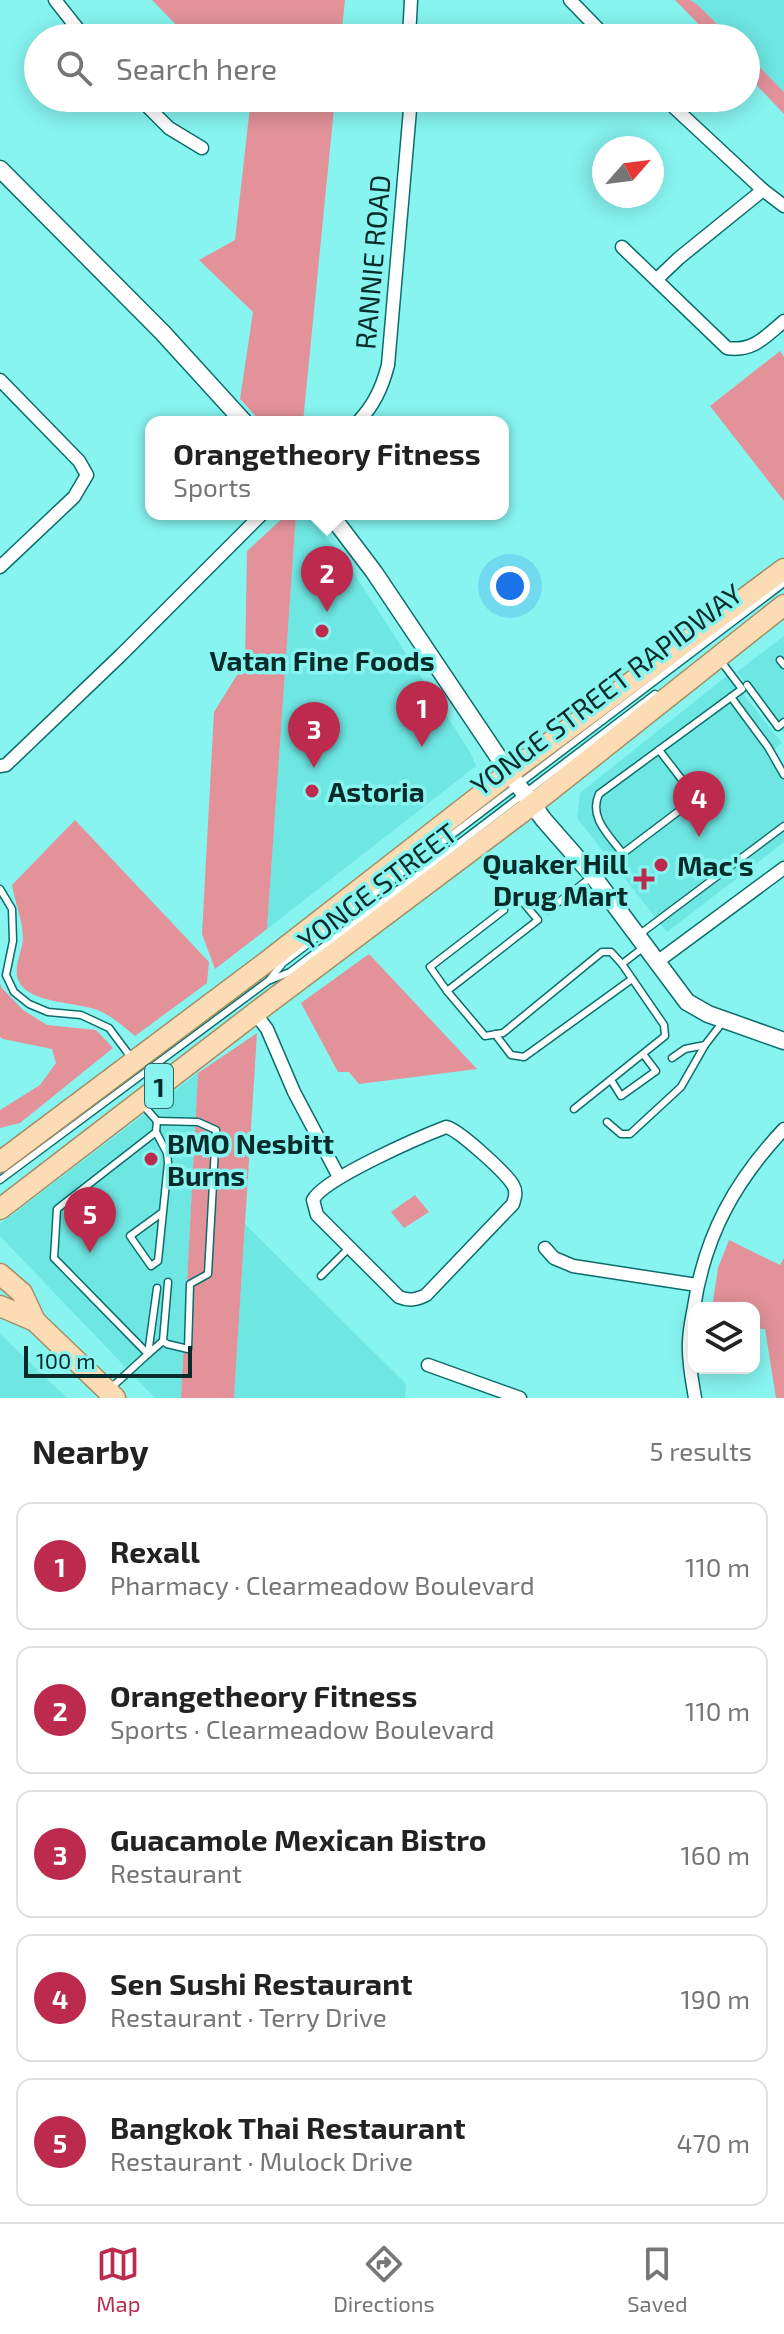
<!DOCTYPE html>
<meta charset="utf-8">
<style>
body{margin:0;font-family:"Exo 2",sans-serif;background:#f2f2f2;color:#222}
.controls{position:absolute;right:24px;bottom:24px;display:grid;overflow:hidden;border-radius:16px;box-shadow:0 4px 20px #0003}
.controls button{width:72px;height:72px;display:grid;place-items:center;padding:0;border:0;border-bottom:2px solid #e0e0e0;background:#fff;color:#222;font:40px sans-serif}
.compass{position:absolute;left:592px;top:136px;width:72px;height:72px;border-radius:50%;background:#fff;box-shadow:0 4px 20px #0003;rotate:62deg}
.scale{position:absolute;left:24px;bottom:20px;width:168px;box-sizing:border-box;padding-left:8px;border:4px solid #062b2a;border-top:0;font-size:22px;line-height:28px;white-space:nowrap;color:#062b2a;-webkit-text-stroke:6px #87f4f0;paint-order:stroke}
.you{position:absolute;left:510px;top:586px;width:28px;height:28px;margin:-20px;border:6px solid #fff;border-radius:50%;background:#1a73e8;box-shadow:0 0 0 12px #1a73e833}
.badge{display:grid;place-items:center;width:52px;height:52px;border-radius:50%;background:#bc2b4d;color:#fff;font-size:26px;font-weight:700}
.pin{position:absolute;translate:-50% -66px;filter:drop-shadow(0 2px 4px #0008)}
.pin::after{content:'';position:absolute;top:42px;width:28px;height:24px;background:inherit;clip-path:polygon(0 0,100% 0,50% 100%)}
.popup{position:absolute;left:145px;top:416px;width:364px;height:104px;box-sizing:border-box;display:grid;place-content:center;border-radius:16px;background:#fff;filter:drop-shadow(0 2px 6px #0005);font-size:26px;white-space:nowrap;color:#767676}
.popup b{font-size:30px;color:#222}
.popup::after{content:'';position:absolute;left:50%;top:100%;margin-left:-16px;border:16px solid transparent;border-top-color:#fff}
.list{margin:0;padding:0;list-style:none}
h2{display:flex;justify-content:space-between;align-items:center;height:104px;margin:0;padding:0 32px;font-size:34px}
h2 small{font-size:26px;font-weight:400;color:#767676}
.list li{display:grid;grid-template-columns:52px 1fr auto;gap:24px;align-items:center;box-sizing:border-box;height:128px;margin:0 16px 16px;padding:0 16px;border:2px solid #e0e0e0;border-radius:16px}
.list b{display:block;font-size:30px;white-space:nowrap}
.list p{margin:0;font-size:26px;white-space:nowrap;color:#767676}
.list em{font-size:26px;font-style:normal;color:#767676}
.icon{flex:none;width:44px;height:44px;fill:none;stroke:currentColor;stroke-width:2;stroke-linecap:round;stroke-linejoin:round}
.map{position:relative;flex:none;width:784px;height:1398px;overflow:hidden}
.search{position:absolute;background:#fff;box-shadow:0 4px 20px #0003;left:24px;right:24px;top:24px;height:88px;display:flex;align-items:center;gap:20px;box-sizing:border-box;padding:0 28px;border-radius:44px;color:#767676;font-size:30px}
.sheet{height:824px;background:#fff}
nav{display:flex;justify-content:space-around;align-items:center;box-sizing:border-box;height:112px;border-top:2px solid #e0e0e0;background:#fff;font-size:22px;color:#767676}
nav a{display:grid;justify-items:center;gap:4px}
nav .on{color:#bc2b4d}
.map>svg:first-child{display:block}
.built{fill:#6ee6e2}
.green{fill:#e3929a}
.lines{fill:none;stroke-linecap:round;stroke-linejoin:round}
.service-casing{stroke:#0c6e6c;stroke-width:9}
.minor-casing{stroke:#0c6e6c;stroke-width:15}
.tertiary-casing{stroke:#0c6e6c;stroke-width:19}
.primary-casing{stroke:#a48f64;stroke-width:23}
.service{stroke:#fff;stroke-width:6}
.minor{stroke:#fff;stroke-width:12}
.tertiary{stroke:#fff;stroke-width:16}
.primary{stroke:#fbdcb5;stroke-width:20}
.poi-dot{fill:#bc2b4d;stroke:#87f4f0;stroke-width:3}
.labels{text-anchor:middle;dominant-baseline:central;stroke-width:7;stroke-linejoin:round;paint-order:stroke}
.shield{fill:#87f4f0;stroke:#2d6765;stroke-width:2}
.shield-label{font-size:26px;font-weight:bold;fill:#062b2a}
.street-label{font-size:28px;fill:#062b2a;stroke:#87f4f0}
.poi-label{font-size:28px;font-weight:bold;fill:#062b2a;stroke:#87f4f0;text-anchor:start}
</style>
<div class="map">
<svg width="784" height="1398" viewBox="0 0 784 1398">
<rect width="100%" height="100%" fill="#87f4f0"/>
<g class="built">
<path d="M690 0H784V92L746 53V38H731L698 5Z"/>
<path d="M296 514H305L342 555 470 752 476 766 267 929Z"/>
<path d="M784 636V733L737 672Z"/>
<path d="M728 675 782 743 767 756 784 779V842L667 932 577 818 580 793Z"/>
<path d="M198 1073 181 1398H155L0 1236V1224Z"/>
<path d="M245 1224 406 1384 405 1398H234Z"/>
<path d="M0 1334 67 1398H0Z"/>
</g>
<g class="green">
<path d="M152 0H345L341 38H189Z"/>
<path d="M675 0H690L698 5 731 38H712Z"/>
<path d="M746 53 784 92V114L746 74Z"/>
<path d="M251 98H335L303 422H261L240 399 253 312 199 260 235 240Z"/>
<path d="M780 351 784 357V501L710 406Z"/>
<path d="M287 514H296L267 929 215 969 202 934 214 712 245 662 247 551Z"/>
<path d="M75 820 209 962 207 983 135 1036C124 1027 113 1017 100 1011 78 1001 23 1005 17 976 15 963 22 952 23 939 23 920 15 903 12 885Z"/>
<path d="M369 954 477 1069 359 1084 349 1072H338L301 1003Z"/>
<path d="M0 983 1 987 23 1010 47 1025 96 1030 113 1048 20 1123 0 1128V1110L40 1085 56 1063 52 1049 3 1039 0 1037Z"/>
<path d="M257 1033 234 1398H181L198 1073Z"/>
<path d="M415 1195 429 1212 404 1228 391 1212Z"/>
<path d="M729 1240 780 1265 784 1258V1398H776L765 1329 754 1328V1308H712L718 1268Z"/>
</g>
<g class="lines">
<g class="service-casing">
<g id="service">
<path d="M780 660 784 665"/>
<path d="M747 685 778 727 784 722"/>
<path d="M731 697 768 747 784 775"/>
<path d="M623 854C610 836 588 818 599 794L742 689 720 660"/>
<path d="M0 889 12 909 13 941 6 975 14 992 29 1004 48 1012 81 1015 109 1028 133 1060"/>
<path d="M522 901 538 920 447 991 485 1036 503 1033 602 952H611L622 964 664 1025 665 1036 574 1109"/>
<path d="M548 910 696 798 659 750"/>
<path d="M640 934 784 826"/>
<path d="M622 964 644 947"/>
<path d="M270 979 283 963 784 583"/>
<path d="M447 991 430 967 504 910"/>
<path d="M495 1034 511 1055 524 1057 632 979"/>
<path d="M672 1058 685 1049 705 1045 722 1023"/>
<path d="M611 1080 621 1096 656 1071 643 1054"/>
<path d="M157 1121 198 1122 216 1130 208 1274 190 1284 188 1349 167 1344 163 1341"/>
<path d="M607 1122 621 1134H630L681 1087 705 1045"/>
<path d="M156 1132 167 1153 168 1163 158 1261 151 1266 130 1236 163 1212"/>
<path d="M0 1180 268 981 290 972 655 694"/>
<path d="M321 1276 350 1247"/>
<path d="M148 1354 163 1341 168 1282"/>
<path d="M148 1354 157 1288"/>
<path d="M112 1387 148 1354 54 1258 57 1209 156 1132 157 1121 142 1104"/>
</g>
</g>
<g class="minor-casing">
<g id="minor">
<path d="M55 0 85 38"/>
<path d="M570 0 607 38"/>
<path d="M409 38 411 0"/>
<path d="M139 98 169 128 202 148"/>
<path d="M664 98 763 190 784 206"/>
<path d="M622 247 727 348C753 352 765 337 784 321"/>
<path d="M657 279 679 258 763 190"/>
<path d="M0 380 79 461 87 475 74 497 0 567"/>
<path d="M358 422C374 405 382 388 388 365L411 98"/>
<path d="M0 766 6 765 121 655 262 514"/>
<path d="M657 962 784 868"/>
<path d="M255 1013 267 1029 294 1092 339 1177"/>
<path d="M446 1127C458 1129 506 1173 513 1185 517 1192 515 1197 513 1204L426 1295C416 1300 409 1301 399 1297L317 1215 313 1200C323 1179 420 1137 446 1127Z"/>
<path d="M545 1248 554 1258 573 1266 697 1285"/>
<path d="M428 1365 520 1398"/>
<path d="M695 1398C692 1380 688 1361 689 1343 689 1331 692 1318 694 1307 705 1235 735 1181 784 1129"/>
</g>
</g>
<g class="tertiary-casing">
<g id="tertiary">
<path d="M0 169 163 333 244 422"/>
<path d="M330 514 374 572 509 773 544 820 593 876 687 1002 708 1014 784 1041"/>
</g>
</g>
<g class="primary-casing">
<g id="primary">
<path d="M0 1162 269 960 509 773 784 569"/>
<path d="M0 1209 255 1013 533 804 784 605"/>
<path d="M0 1274 22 1293 35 1321"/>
<path d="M0 1306 35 1321 115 1398"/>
</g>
</g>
<use href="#service" class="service"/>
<use href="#minor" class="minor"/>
<use href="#tertiary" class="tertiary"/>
<use href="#primary" class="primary"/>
</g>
<g class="poi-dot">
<circle cx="322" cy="631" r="8"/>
<circle cx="312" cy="791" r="8"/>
<circle cx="661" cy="865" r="8"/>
<path d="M640 867h8v8h8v8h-8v8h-8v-8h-8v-8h8z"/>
<circle cx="151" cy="1159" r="8"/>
</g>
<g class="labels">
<rect class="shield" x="145" y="1064" width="28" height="44" rx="6"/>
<g class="shield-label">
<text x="159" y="1086">1</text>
</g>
<g class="street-label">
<text transform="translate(372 262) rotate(-85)">RANNIE ROAD</text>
<text transform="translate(606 689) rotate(-37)">YONGE STREET RAPIDWAY</text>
<text transform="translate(377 886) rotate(-37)">YONGE STREET</text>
</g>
<g class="poi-label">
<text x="322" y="660" text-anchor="middle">Vatan Fine Foods</text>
<text x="328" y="791">Astoria</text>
<text x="628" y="863" text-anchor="end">Quaker Hill<tspan x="628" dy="32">Drug Mart</tspan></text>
<text x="677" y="865">Mac's</text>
<text x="167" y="1143">BMO Nesbitt<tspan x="167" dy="32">Burns</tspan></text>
</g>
</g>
</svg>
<div class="controls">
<button><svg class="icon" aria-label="layers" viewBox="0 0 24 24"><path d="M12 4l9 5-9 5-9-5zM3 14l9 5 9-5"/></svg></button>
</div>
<svg class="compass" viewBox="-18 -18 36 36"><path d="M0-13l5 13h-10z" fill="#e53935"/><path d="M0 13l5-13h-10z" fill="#767676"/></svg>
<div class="scale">100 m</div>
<div class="you"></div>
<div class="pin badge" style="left:422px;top:747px">1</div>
<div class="pin badge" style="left:327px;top:612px">2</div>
<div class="popup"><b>Orangetheory Fitness</b>Sports</div>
<div class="pin badge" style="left:314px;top:768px">3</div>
<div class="pin badge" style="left:699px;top:837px">4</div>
<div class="pin badge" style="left:90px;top:1253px">5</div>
<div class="search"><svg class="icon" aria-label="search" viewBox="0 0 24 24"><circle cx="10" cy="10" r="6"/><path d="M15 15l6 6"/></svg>Search here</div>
</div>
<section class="sheet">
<h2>Nearby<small>5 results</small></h2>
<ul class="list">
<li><span class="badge">1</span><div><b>Rexall</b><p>Pharmacy · Clearmeadow Boulevard</p></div><em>110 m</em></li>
<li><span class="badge">2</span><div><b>Orangetheory Fitness</b><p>Sports · Clearmeadow Boulevard</p></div><em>110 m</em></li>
<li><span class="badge">3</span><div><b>Guacamole Mexican Bistro</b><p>Restaurant</p></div><em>160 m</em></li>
<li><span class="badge">4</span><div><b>Sen Sushi Restaurant</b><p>Restaurant · Terry Drive</p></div><em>190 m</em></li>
<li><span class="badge">5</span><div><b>Bangkok Thai Restaurant</b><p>Restaurant · Mulock Drive</p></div><em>470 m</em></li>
</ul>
</section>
<nav>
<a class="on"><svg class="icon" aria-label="map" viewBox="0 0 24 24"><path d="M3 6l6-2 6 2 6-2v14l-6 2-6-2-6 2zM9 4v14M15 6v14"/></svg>Map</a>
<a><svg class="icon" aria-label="directions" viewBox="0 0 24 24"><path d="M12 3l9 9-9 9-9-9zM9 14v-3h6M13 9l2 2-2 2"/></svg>Directions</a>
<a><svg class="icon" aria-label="saved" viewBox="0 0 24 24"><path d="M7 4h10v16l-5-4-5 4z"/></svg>Saved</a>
</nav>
